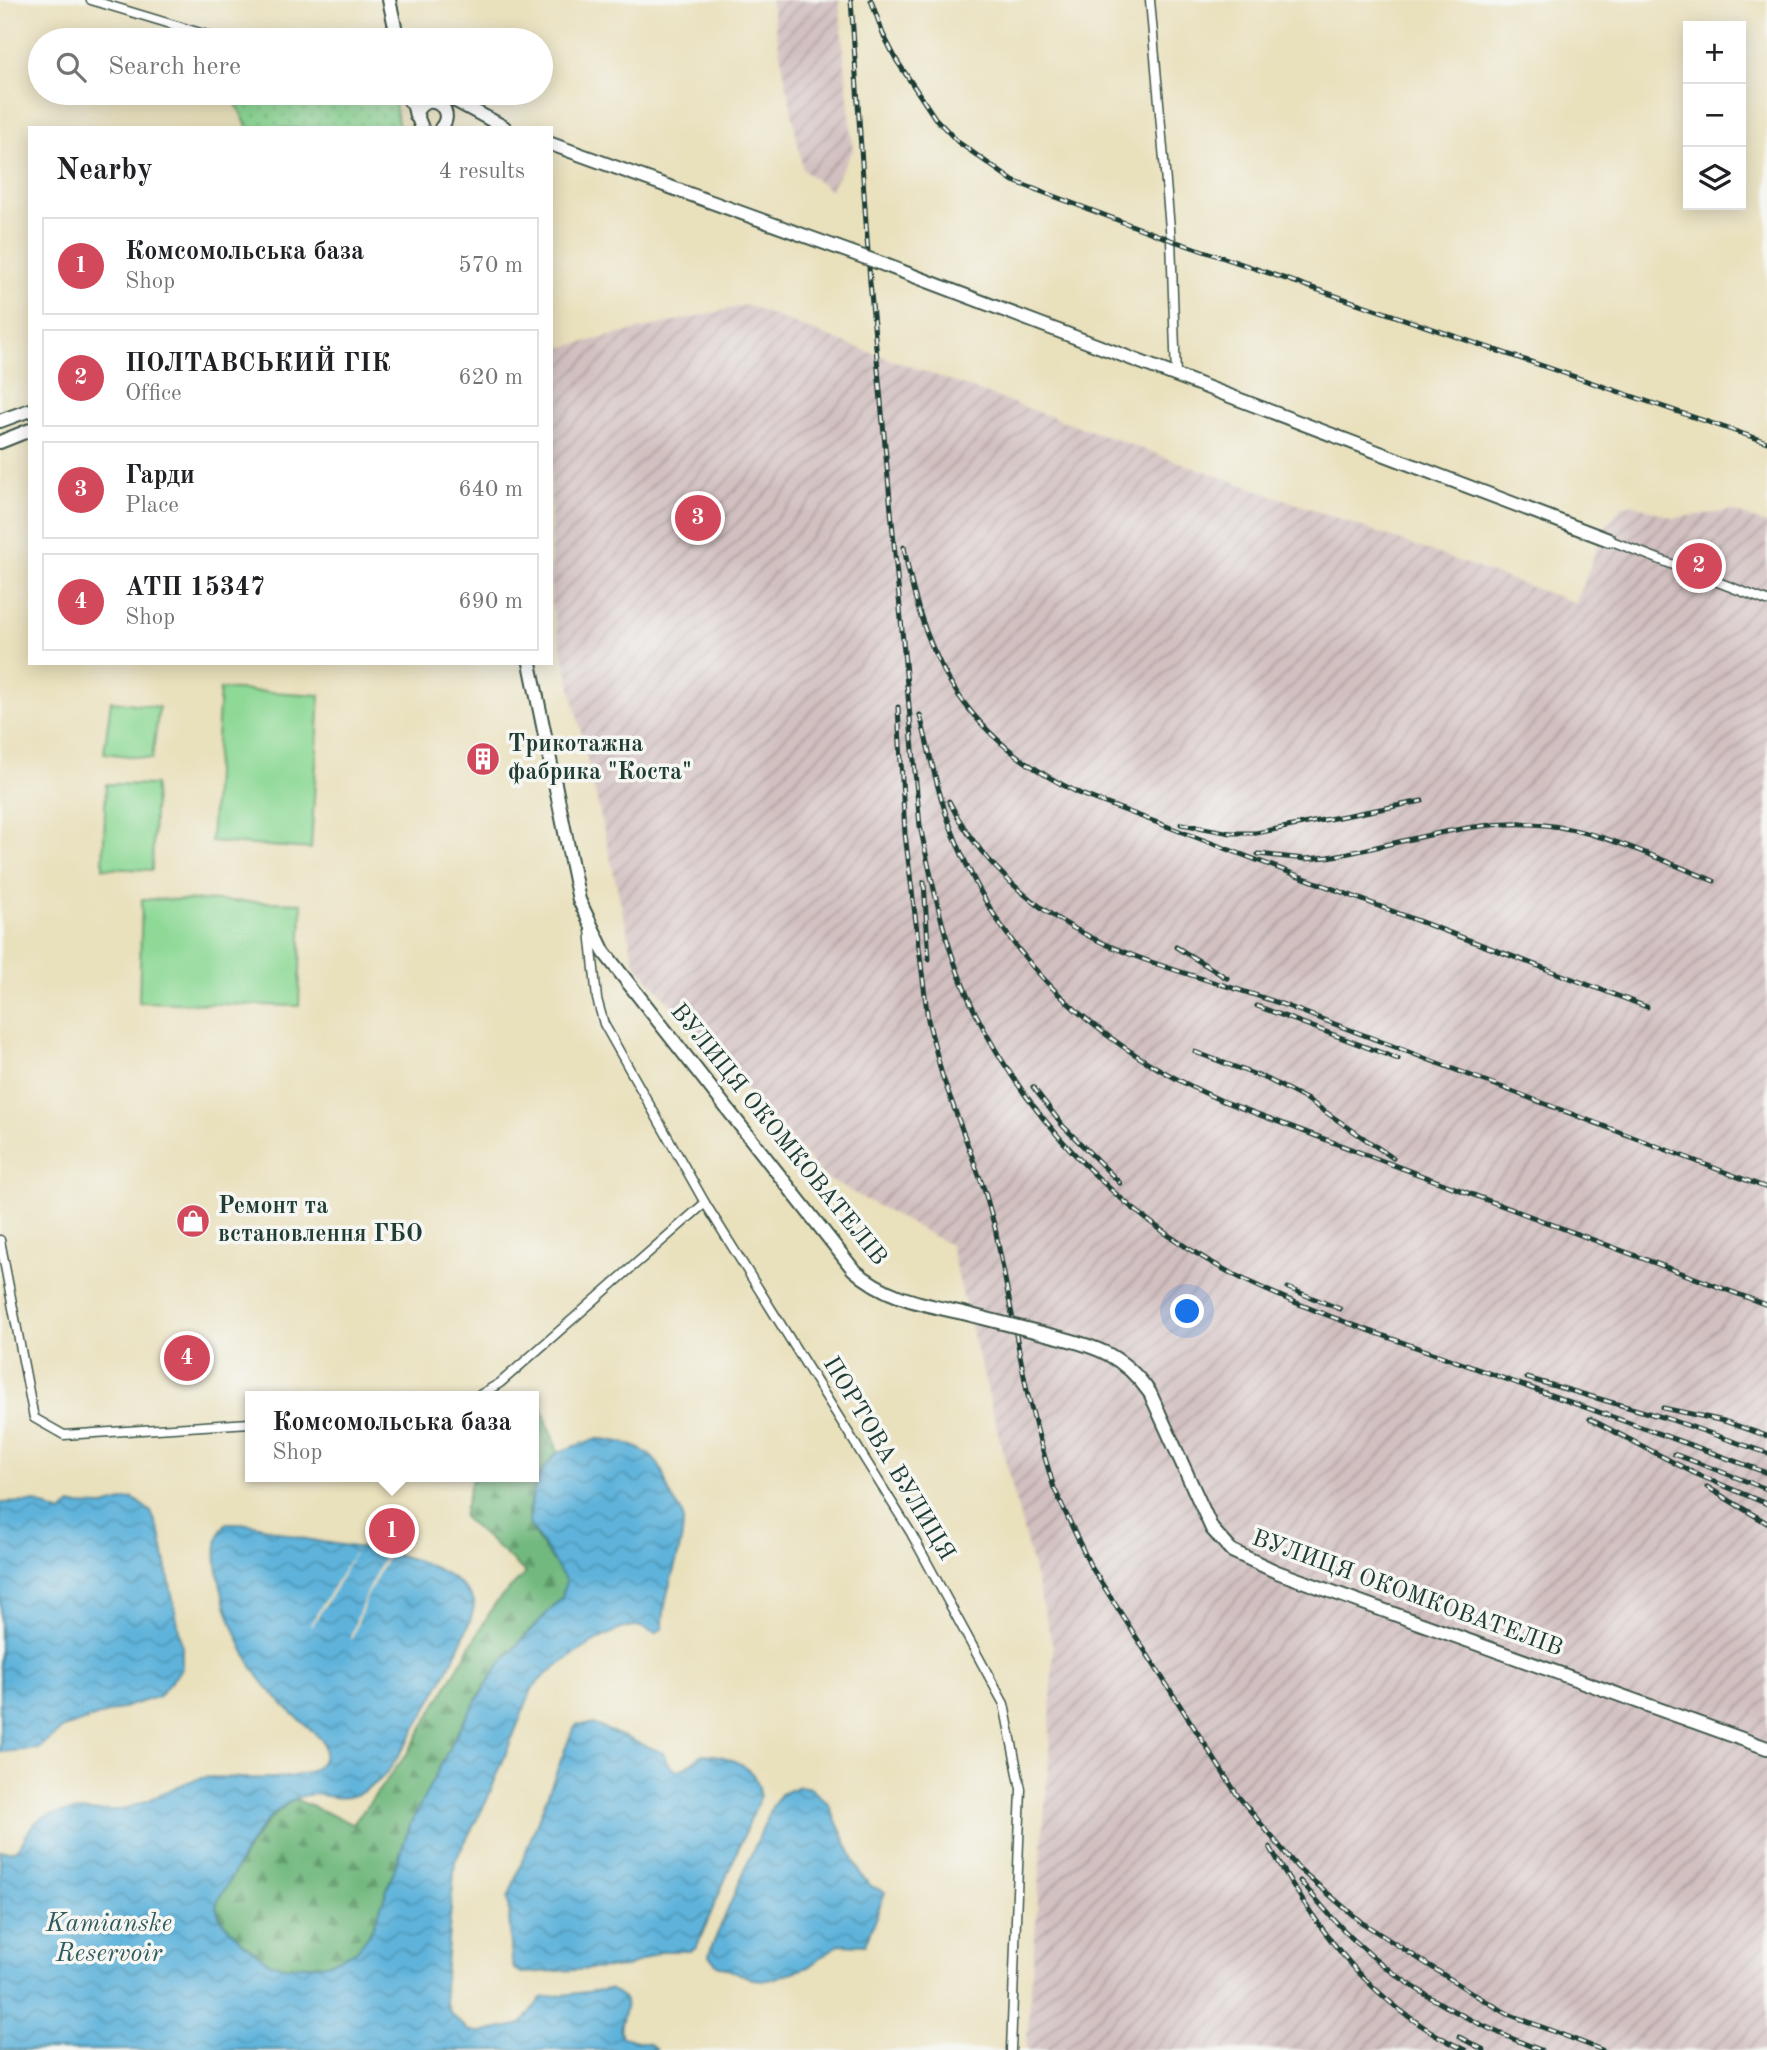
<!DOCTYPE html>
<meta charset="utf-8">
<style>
body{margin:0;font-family:"Old Standard TT",serif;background:#f2f2f2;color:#202124}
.controls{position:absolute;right:21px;top:21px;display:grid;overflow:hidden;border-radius:0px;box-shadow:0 4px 18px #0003}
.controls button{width:63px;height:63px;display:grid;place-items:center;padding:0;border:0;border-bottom:2px solid #e0e0e0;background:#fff;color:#202124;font:35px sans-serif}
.you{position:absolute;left:1188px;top:1312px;width:24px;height:24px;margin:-18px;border:5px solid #fff;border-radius:50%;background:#1a73e8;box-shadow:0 0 0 10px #1a73e833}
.badge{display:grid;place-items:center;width:46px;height:46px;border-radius:50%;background:#d1495b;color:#fff;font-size:23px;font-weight:700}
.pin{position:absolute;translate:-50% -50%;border:4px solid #fff;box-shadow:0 2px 7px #0006}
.popup{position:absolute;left:245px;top:1391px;width:294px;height:91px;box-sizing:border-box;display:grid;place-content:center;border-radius:0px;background:#fff;filter:drop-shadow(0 2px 5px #0005);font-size:23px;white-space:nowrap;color:#757577}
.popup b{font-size:26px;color:#202124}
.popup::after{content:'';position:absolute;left:50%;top:100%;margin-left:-14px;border:14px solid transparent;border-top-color:#fff}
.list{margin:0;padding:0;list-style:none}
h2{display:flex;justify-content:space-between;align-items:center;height:91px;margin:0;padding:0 28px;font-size:30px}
h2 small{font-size:23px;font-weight:400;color:#757577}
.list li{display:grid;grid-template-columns:46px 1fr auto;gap:21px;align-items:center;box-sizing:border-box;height:98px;margin:0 14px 14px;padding:0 14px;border:2px solid #e0e0e0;border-radius:0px}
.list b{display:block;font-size:26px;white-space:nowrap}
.list p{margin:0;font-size:23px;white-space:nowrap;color:#757577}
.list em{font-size:23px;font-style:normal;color:#757577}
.icon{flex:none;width:38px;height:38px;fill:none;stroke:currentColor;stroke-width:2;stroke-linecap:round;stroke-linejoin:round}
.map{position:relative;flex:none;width:1767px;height:2050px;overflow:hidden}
.search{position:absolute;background:#fff;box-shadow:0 4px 18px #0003;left:28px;top:28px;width:525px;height:77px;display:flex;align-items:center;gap:18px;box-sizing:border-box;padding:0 24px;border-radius:38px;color:#757577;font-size:26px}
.panel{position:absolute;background:#fff;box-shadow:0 4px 18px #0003;left:28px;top:126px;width:525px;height:539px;border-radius:0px}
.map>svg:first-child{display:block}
.industrial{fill:url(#industrial-furrows)}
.grass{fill:#8ed996;stroke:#568b65;stroke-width:2}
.forest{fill:url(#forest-firs);stroke:#487b5a;stroke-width:2}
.park{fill:url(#park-dots);stroke:#568b65;stroke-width:2}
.water{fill:url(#water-waves);stroke:#3e7888;stroke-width:2}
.pier{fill:#e9e0bc}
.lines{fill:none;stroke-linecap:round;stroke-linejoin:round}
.street-casing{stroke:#3d5548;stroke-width:11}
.secondary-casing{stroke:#3d5548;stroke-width:16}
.street{stroke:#fff;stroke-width:8}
.secondary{stroke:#fff;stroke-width:12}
.rail-casing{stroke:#1f3d34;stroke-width:5}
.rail{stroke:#f6f6f2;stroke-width:2.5;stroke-dasharray:8;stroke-linecap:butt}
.secondary-bridge-casing{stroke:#3d5548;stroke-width:16;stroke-linecap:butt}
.secondary-bridge{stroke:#fff;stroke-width:12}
.labels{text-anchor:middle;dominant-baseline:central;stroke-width:7;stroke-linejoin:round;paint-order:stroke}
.poi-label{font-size:24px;font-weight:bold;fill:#1f3d34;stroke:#f6f6f2;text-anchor:start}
.street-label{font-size:24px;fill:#1f3d34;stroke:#f6f6f2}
.water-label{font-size:26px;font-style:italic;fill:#2f5a5e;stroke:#f6f6f2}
</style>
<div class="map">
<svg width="1767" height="2050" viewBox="0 0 1767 2050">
<defs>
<pattern id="industrial-furrows" width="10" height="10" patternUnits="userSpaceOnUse" patternTransform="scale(1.75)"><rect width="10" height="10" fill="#d2bfc0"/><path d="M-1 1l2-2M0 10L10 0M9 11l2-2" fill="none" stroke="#aa9c9d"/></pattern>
<pattern id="forest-firs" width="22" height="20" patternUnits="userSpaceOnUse" patternTransform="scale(1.75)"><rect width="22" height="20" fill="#72b97f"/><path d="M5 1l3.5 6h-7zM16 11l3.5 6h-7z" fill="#5d9869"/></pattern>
<pattern id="park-dots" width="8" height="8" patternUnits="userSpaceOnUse" patternTransform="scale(1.75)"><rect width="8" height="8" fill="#8ed996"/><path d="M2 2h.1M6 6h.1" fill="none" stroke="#7abb82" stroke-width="1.8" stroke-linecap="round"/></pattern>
<pattern id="water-waves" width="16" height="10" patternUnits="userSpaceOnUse" patternTransform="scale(1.75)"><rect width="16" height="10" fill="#5eb3db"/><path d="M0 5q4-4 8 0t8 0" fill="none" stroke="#4d93b2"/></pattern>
</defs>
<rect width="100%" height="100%" fill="#f6f6f2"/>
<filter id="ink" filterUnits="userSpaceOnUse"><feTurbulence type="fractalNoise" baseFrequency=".0143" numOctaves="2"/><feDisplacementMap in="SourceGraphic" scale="14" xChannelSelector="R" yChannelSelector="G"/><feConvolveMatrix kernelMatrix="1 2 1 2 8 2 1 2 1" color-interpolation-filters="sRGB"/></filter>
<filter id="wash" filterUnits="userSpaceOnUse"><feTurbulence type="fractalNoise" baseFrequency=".00686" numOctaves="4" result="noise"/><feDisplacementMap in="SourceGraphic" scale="28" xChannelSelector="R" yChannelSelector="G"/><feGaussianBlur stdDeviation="1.57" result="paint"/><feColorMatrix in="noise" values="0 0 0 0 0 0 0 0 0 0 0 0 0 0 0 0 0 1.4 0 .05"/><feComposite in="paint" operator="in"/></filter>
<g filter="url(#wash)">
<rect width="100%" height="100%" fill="#e9e0bc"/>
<g class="industrial">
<path d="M770 0H839L853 150 830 190 803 170Z"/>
<path d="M746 305 850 345 1576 603 1605 527 1623 505 1632 504 1674 518 1731 511 1767 524V2050H1026L1049 1757 1053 1646 950 1245 824 1177 635 964 551 603V350Z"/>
</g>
<g class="grass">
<path d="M220 689 320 695 311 849 211 842Z"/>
<path d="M111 701 159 707 152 759 104 753Z"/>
<path d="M106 784 155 785 152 870 103 868Z"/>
<path d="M142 899 302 903 299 1006 139 1002Z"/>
</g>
<path class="forest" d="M539 1400 558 1452C539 1470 521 1505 533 1531 540 1547 557 1562 566 1581L562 1597 512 1650 483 1688 411 1823 378 1915 368 1936 356 1951 327 1964 286 1967 271 1964 240 1940 220 1918 216 1907 219 1898C242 1862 257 1822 295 1799L353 1824 409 1751 496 1602 526 1573 463 1517 472 1477H534V1403Z"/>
<path class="park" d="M231 93H381L394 99 399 128H248Z"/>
<g class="water">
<path d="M595 1439C616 1439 645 1446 658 1464 665 1473 665 1485 670 1494 675 1505 684 1510 683 1523 682 1559 663 1588 663 1628L656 1633C649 1632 643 1626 635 1626 613 1626 544 1671 532 1689L487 1800 455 1861 444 1987 445 2001 450 2013 469 2031 479 2033 522 2024 541 1998 609 1989C642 2002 614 2017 622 2037L649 2044 656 2050H0V1851C28 1856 21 1828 42 1818 64 1807 97 1814 122 1809 150 1804 173 1784 202 1778 225 1773 339 1795 323 1741 300 1719 272 1698 255 1671 237 1643 198 1549 227 1523 262 1522 275 1533 306 1539 357 1550 442 1550 474 1601 477 1625 406 1749 388 1771 380 1781 369 1789 358 1794 327 1807 317 1778 278 1810 251 1832 238 1869 219 1898L216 1907 220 1918 240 1940 271 1964 286 1967 327 1964 356 1951 368 1936 378 1915 411 1823 461 1725 500 1664 562 1597 566 1581 529 1523 533 1492 542 1470 558 1452Z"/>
<path d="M133 1498 151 1512 160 1533 182 1645V1668L159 1696 63 1728 38 1749 0 1752V1503L34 1502 61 1513 71 1505 104 1506Z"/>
<path d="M578 1724H593L663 1753 667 1763 675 1770 685 1768 702 1754C728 1755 760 1766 760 1797L697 1946 690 1951H662L627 1967 521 1973 514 1969 512 1961 508 1898 573 1729Z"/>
<path d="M800 1786 810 1788 828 1803 861 1875 871 1886 885 1892 865 1945 839 1944 808 1967 769 1980 753 1979 717 1965 709 1956 712 1946 771 1809 780 1794Z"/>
</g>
<g class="pier">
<path d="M358 1546 335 1589 312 1626 310 1625Z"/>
<path d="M387 1552 390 1553 369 1591 352 1639 350 1638 367 1590Z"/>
</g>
</g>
<g filter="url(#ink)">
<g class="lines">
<g class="street-casing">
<g id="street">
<path d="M91 0 224 40"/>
<path d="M1150 0 1171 240 1176 376"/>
<path d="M401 93 412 107"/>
<path d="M1609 540 1767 601"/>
<path d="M590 930 597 999 604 1024 705 1203 911 1533 1004 1704 1021 1789 1011 2050"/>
<path d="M0 1240 34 1418 64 1435 250 1423"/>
<path d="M478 1396 500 1383 705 1203"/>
</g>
</g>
<g class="secondary-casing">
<g id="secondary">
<path d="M389 0 398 40"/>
<path d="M411 93 416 116"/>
<path d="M441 93 504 127"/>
<path d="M422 128 416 113C426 89 458 108 441 128"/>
<path d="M551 144 858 255"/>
<path d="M885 265 1609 540"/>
<path d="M0 421 30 410"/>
<path d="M0 442 30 430"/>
<path d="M530 663 579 900 604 952 853 1269C885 1298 922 1304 963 1313"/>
<path d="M1054 1336C1098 1347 1123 1355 1150 1393L1212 1529 1232 1551 1277 1572 1767 1748"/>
</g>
</g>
<use href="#street" class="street"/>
<use href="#secondary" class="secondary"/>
<g class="rail-casing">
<g id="rail">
<path d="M851 0 870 282 920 826C934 890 946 954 975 1012 1029 1121 1120 1214 1227 1271 1296 1307 1371 1331 1444 1357 1552 1396 1660 1433 1767 1473"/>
<path d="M871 0 883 34 897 61 935 118 958 142 1013 181 1171 240 1767 442"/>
<path d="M904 547C924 664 970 742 1081 794L1647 1007"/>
<path d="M898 707 905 834 928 1020 942 1075 985 1192 995 1228 1028 1396 1040 1441 1054 1488 1090 1565 1238 1796 1297 1867 1361 1922 1477 1996 1508 2014 1602 2050"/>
<path d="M920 715C930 754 938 795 953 833 1003 962 1096 1045 1220 1100L1767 1305"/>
<path d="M949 801C971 847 1013 890 1055 917 1124 962 1211 978 1287 1006 1447 1066 1607 1127 1767 1188"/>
<path d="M1181 824 1231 833H1256L1422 801"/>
<path d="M1258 854 1305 859 1328 857C1403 844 1482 814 1559 827 1612 836 1664 861 1714 881"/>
<path d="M924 882 929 959"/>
<path d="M1176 947 1227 978"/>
<path d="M1257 1006 1398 1059"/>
<path d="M1195 1052 1267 1079 1308 1100 1393 1158"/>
<path d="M1033 1087 1063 1126 1120 1183"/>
<path d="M1288 1288 1340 1309"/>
<path d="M1527 1378 1669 1419 1767 1453"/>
<path d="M1663 1408 1724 1421 1767 1436"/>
<path d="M1590 1419 1694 1473 1767 1504"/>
<path d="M1674 1454 1767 1489"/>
<path d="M1707 1487 1767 1523"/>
<path d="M1270 1847C1319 1933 1373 2007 1465 2050"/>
<path d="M1300 1881C1318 1901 1335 1923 1355 1941 1407 1990 1474 2025 1541 2050"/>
<path d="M1459 2037 1484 2050"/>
</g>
</g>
<use href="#rail" class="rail"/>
<g class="secondary-bridge-casing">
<g id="secondary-bridge">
<path d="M858 255 885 265"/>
<path d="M963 1313 1054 1336"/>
</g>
</g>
<use href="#secondary-bridge" class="secondary-bridge"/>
</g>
</g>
<defs>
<g id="building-disc" transform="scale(1.75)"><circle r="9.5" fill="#d1495b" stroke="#f6f6f2"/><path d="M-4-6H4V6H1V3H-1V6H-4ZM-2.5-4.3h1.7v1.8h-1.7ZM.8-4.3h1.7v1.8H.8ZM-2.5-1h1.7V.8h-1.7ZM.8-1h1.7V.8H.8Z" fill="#fff"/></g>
<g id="shop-disc" transform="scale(1.75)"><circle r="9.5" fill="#d1495b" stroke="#f6f6f2"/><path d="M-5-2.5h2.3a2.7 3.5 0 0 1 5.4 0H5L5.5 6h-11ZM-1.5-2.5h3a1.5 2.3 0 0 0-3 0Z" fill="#fff"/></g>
</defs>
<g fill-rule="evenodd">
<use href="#building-disc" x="483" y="759"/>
<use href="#shop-disc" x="193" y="1221"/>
</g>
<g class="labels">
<g class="poi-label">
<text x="508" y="745">Трикотажна<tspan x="508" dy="28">фабрика "Коста"</tspan></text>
<text x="218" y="1207">Ремонт та<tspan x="218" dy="28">встановлення ГБО</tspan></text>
</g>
<g class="street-label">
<text transform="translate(778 1135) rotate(51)">ВУЛИЦЯ ОКОМКОВАТЕЛІВ</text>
<text transform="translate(888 1459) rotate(59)">ПОРТОВА ВУЛИЦЯ</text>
<text transform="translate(1407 1594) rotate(20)">ВУЛИЦЯ ОКОМКОВАТЕЛІВ</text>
</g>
<g class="water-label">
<text x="109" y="1924">Kamianske<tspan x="109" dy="30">Reservoir</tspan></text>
</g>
</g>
</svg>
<div class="controls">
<button>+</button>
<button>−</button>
<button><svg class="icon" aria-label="layers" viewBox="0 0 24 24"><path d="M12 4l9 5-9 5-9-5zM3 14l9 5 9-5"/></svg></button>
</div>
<div class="you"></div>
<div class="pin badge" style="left:392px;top:1531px">1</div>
<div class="popup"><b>Комсомольська база</b>Shop</div>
<div class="pin badge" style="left:1699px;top:566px">2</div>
<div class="pin badge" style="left:698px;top:518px">3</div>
<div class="pin badge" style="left:187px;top:1358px">4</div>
<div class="search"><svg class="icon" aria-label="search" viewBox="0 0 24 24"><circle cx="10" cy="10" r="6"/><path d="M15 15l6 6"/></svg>Search here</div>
<section class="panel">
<h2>Nearby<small>4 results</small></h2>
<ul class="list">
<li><span class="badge">1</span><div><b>Комсомольська база</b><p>Shop</p></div><em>570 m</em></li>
<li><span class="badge">2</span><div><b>ПОЛТАВСЬКИЙ ГІК</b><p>Office</p></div><em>620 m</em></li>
<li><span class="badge">3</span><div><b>Гарди</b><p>Place</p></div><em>640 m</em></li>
<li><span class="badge">4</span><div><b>АТП 15347</b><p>Shop</p></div><em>690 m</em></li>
</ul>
</section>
</div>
